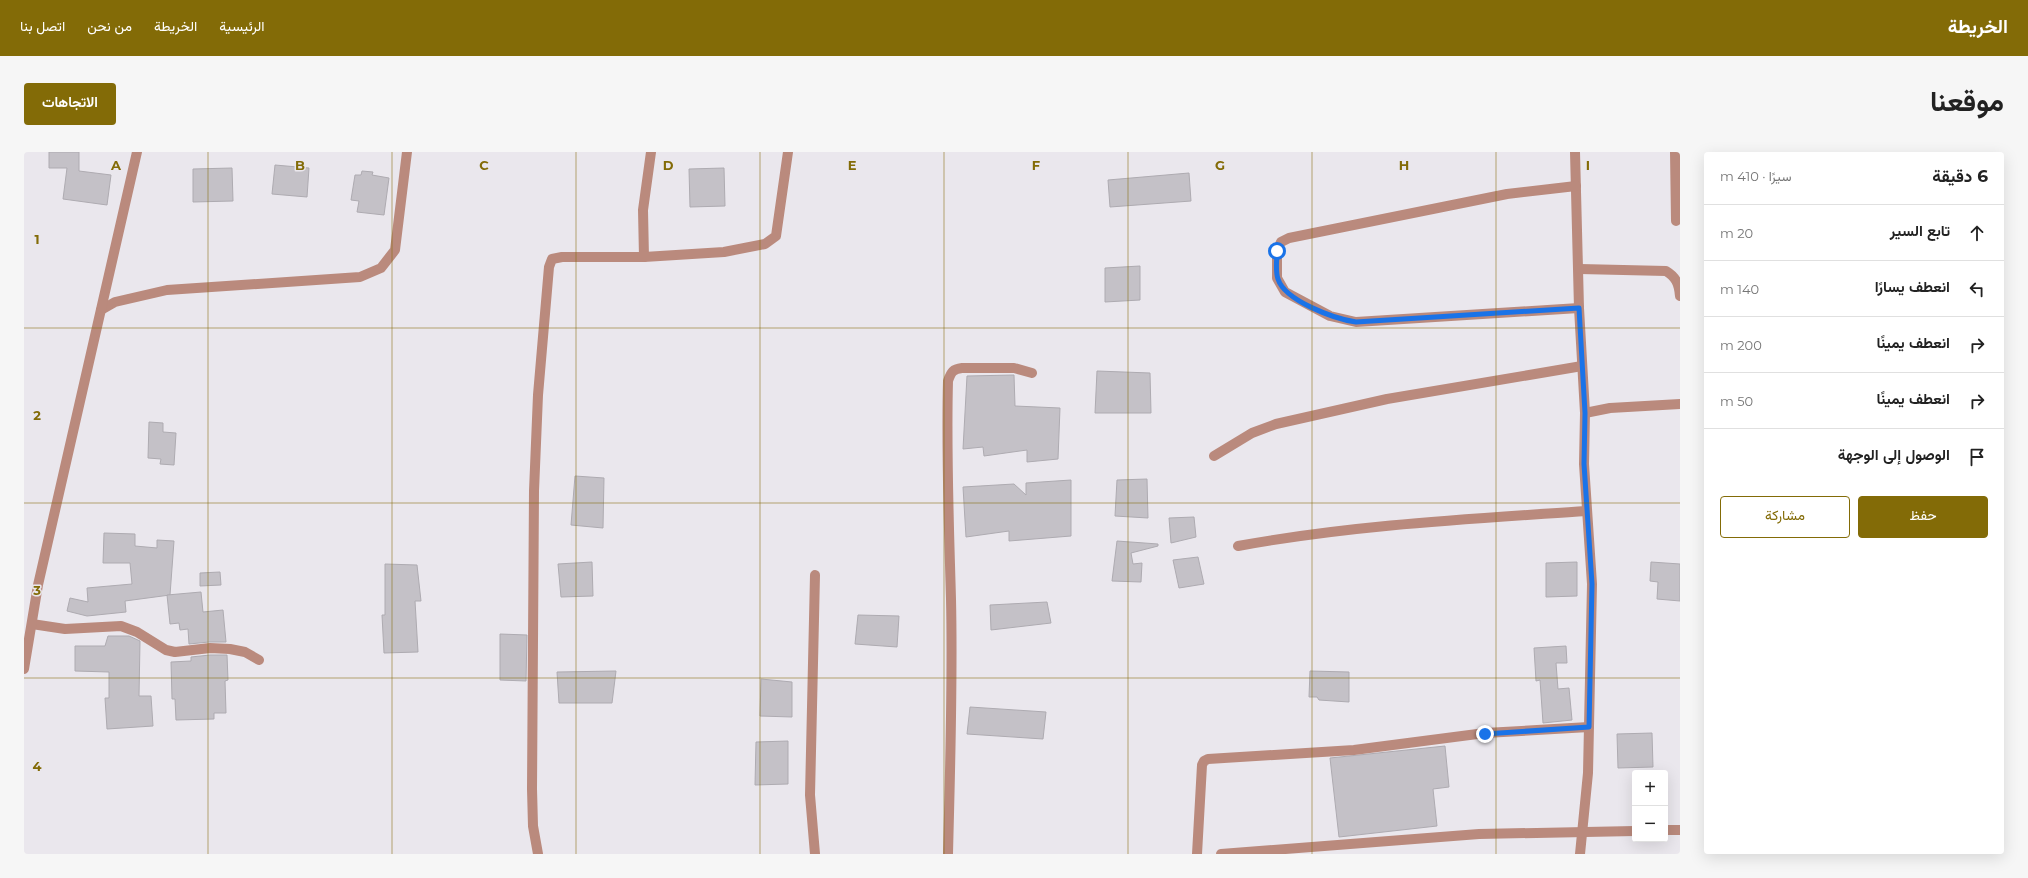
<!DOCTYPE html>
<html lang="ar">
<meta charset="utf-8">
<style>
body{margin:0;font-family:Montserrat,Vazirmatn,sans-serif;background:#f6f6f6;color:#222;direction:rtl}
.controls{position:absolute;right:12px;bottom:12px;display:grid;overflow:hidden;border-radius:4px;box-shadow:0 4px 16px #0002}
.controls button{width:36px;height:36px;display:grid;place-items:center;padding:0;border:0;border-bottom:1px solid #e0e0e0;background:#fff;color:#222;font:20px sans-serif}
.stop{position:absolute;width:12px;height:12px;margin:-9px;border:3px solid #1a73e8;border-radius:50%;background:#fff}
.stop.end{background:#1a73e8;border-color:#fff;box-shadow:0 1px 4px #0008}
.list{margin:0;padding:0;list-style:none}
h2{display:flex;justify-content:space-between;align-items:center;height:52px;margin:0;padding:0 16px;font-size:17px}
h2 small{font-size:13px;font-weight:400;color:#767676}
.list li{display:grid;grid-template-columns:26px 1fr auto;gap:12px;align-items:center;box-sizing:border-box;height:56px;padding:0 16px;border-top:1px solid #e0e0e0}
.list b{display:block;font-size:15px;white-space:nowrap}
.list em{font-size:13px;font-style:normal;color:#767676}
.actions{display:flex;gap:8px;padding:12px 16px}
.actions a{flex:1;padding:9px 0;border:1px solid #836b07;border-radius:4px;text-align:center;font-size:14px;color:#836b07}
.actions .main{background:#836b07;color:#fff}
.icon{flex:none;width:22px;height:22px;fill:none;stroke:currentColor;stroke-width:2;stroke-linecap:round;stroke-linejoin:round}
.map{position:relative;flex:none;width:1656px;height:702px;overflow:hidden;direction:ltr;border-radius:4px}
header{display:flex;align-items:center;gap:24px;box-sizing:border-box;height:56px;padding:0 20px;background:#836b07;color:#fff}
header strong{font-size:19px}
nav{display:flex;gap:22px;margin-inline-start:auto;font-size:14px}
.intro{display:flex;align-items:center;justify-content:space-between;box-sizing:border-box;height:96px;padding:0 24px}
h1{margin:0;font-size:28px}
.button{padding:10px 18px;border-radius:4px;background:#836b07;color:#fff;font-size:14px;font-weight:700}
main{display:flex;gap:24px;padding:0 24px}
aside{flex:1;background:#fff;border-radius:4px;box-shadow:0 4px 16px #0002}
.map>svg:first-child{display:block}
.building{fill:#c4c1c7;stroke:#aeabb1}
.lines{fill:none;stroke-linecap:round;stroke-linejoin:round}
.minor{stroke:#ba8a7d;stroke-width:10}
.tertiary{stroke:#ba8a7d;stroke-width:10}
.route{stroke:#1a73e8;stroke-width:5}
.grid{fill:none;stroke:#836b07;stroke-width:1;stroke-opacity:0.55}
.grid-label{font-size:13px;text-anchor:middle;font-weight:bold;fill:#836b07;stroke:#eae7ed;stroke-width:3;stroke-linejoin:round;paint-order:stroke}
</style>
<header>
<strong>الخريطة</strong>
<nav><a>الرئيسية</a><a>الخريطة</a><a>من نحن</a><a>اتصل بنا</a></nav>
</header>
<div class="intro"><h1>موقعنا</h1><a class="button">الاتجاهات</a></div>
<main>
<aside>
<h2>6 دقيقة<small>سيرًا · 410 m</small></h2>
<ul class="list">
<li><svg class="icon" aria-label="ahead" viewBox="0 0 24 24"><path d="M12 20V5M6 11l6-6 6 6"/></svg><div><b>تابع السير</b></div><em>20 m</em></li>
<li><svg class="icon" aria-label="left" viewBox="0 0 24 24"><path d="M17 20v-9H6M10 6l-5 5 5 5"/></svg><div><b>انعطف يسارًا</b></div><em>140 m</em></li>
<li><svg class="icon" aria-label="right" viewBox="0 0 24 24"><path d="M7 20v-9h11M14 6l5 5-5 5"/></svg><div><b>انعطف يمينًا</b></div><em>200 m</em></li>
<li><svg class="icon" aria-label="right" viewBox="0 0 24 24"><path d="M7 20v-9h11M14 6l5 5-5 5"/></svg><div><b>انعطف يمينًا</b></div><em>50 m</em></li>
<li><svg class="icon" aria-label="arrive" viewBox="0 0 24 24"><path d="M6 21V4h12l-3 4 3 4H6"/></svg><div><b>الوصول إلى الوجهة</b></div></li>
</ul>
<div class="actions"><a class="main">حفظ</a><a>مشاركة</a></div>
</aside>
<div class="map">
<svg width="1656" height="702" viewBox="0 0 1656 702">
<rect width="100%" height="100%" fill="#eae7ed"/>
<g class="building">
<path d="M25 0H55V19L87 23 83 53 39 47 43 16H25Z"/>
<path d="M251 13 285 16 283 45 248 42Z"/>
<path d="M208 16 209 49 169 50V17Z"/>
<path d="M700 16 701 54 666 55 665 17Z"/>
<path d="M338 19 349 20 348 23 365 26 360 63 333 60 335 49 327 48 331 23H337Z"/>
<path d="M1165 21 1167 49 1086 55 1084 28Z"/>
<path d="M1116 114V148L1081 150V116Z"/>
<path d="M1073 219 1126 221 1127 261H1071Z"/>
<path d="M990 223 991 254 1036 256 1034 307 1003 310V298L960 304 959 295 939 297 943 224Z"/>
<path d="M125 270 139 271V280L152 281 150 313 136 312 137 307 124 306Z"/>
<path d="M551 324 580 326 579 376 547 373Z"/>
<path d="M1123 327 1124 366 1091 364 1093 328Z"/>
<path d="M1047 328V384L985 389V379L942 385 939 335 990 332 1002 343V331Z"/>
<path d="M1170 365 1172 385 1147 391 1145 366Z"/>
<path d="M80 381 111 382V394L133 396V388L150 389 146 443 101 449 102 460 63 464 43 459 46 446 64 450 63 436 108 432 106 411H79Z"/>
<path d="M1093 389 1134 392V394L1107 401 1109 412 1118 411 1117 430 1088 429Z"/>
<path d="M1174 405 1180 432 1155 436 1149 408Z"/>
<path d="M568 410 569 444 537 445 534 412Z"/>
<path d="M1553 410V444L1522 445V411Z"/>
<path d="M1627 410 1656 412V449L1633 447 1634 430 1626 429Z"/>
<path d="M361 412 393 413 397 449H391L394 500 360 501 358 463H361Z"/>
<path d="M196 420 197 433 176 434V421Z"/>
<path d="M177 440 179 460 199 458 202 490H185L165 492 164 477 156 478 155 471 146 472 143 443Z"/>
<path d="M1023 450 1027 471 967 478 966 453Z"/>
<path d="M834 463 875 464 873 495 831 492Z"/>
<path d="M476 482 503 483 502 529 476 528Z"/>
<path d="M84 484H105L116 489 115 544H127L129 574 83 577 81 546H85V520L51 519V494H81Z"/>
<path d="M1542 494 1543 511H1532L1534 537 1545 536 1548 568 1519 571 1516 528 1512 529 1510 496Z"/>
<path d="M186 503H203L204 528 201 529 202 561H190V567L152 568 151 547H148L147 510 167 509V505Z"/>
<path d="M592 519 588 551H535L533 520Z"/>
<path d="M1286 519 1325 520V550L1295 548 1293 545H1285Z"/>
<path d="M737 527 768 530V565L736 564Z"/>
<path d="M946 555 1022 560 1019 587 943 582Z"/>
<path d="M1628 581 1629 615 1594 616 1593 582Z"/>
<path d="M764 589V632L731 633 732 590Z"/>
<path d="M1421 594 1425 635 1409 637 1413 674 1315 685 1306 606Z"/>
</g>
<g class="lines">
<g class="minor">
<path d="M1551 0 1555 156 1561 261 1560 312 1568 432 1564 621 1556 702"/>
<path d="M1651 0 1652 69"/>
<path d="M1552 34 1483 42 1265 86 1257 90 1253 99V126L1261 140 1306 164 1332 170 1555 156"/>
<path d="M620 105 619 58 627 0"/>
<path d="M1556 117 1642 119C1652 125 1655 132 1656 144"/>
<path d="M77 158 91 150 143 138 336 125 357 116 371 98 383 0"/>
<path d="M1561 261 1586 256 1656 252"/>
<path d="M1190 304 1228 281 1252 272 1363 247 1558 214"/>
<path d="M1214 394C1329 373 1446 367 1562 359"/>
<path d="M791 423 786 643 791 702"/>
<path d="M8 472 41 477 97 474 113 480 142 498 151 500 186 496 206 497 221 500 235 508"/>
<path d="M0 517 14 433 113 0"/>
<path d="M514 702 509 674 508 637 510 339 514 243 525 115 528 107 538 105H620L700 100 741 92 752 84 764 0"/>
<path d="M924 702C926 617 929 532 927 447 925 375 922 302 924 229 927 220 929 217 938 216H990L1008 221"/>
<path d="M1173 702 1178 613 1180 609 1184 607 1330 598 1461 581 1565 575"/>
</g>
<g class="tertiary">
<path d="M1641 678H1656"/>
<path d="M1197 702 1455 682 1611 679"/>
</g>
</g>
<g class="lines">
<path class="route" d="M1253 99C1253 107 1251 119 1254 127 1261 149 1311 167 1332 170L1555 156 1561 261 1560 312 1568 432 1565 575 1461 582"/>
</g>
<path class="grid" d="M184 0V702M368 0V702M552 0V702M736 0V702M920 0V702M1104 0V702M1288 0V702M1472 0V702M0 176H1656M0 351H1656M0 526H1656"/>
<g class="grid-label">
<text x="92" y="18">A</text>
<text x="276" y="18">B</text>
<text x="460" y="18">C</text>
<text x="644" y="18">D</text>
<text x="828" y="18">E</text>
<text x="1012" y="18">F</text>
<text x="1196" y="18">G</text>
<text x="1380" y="18">H</text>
<text x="1564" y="18">I</text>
<text x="13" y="92">1</text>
<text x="13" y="268">2</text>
<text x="13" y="443">3</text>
<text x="13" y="619">4</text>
</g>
</svg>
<div class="controls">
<button>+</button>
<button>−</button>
</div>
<div class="stop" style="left:1253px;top:99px"></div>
<div class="stop end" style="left:1461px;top:582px"></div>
</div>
</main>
